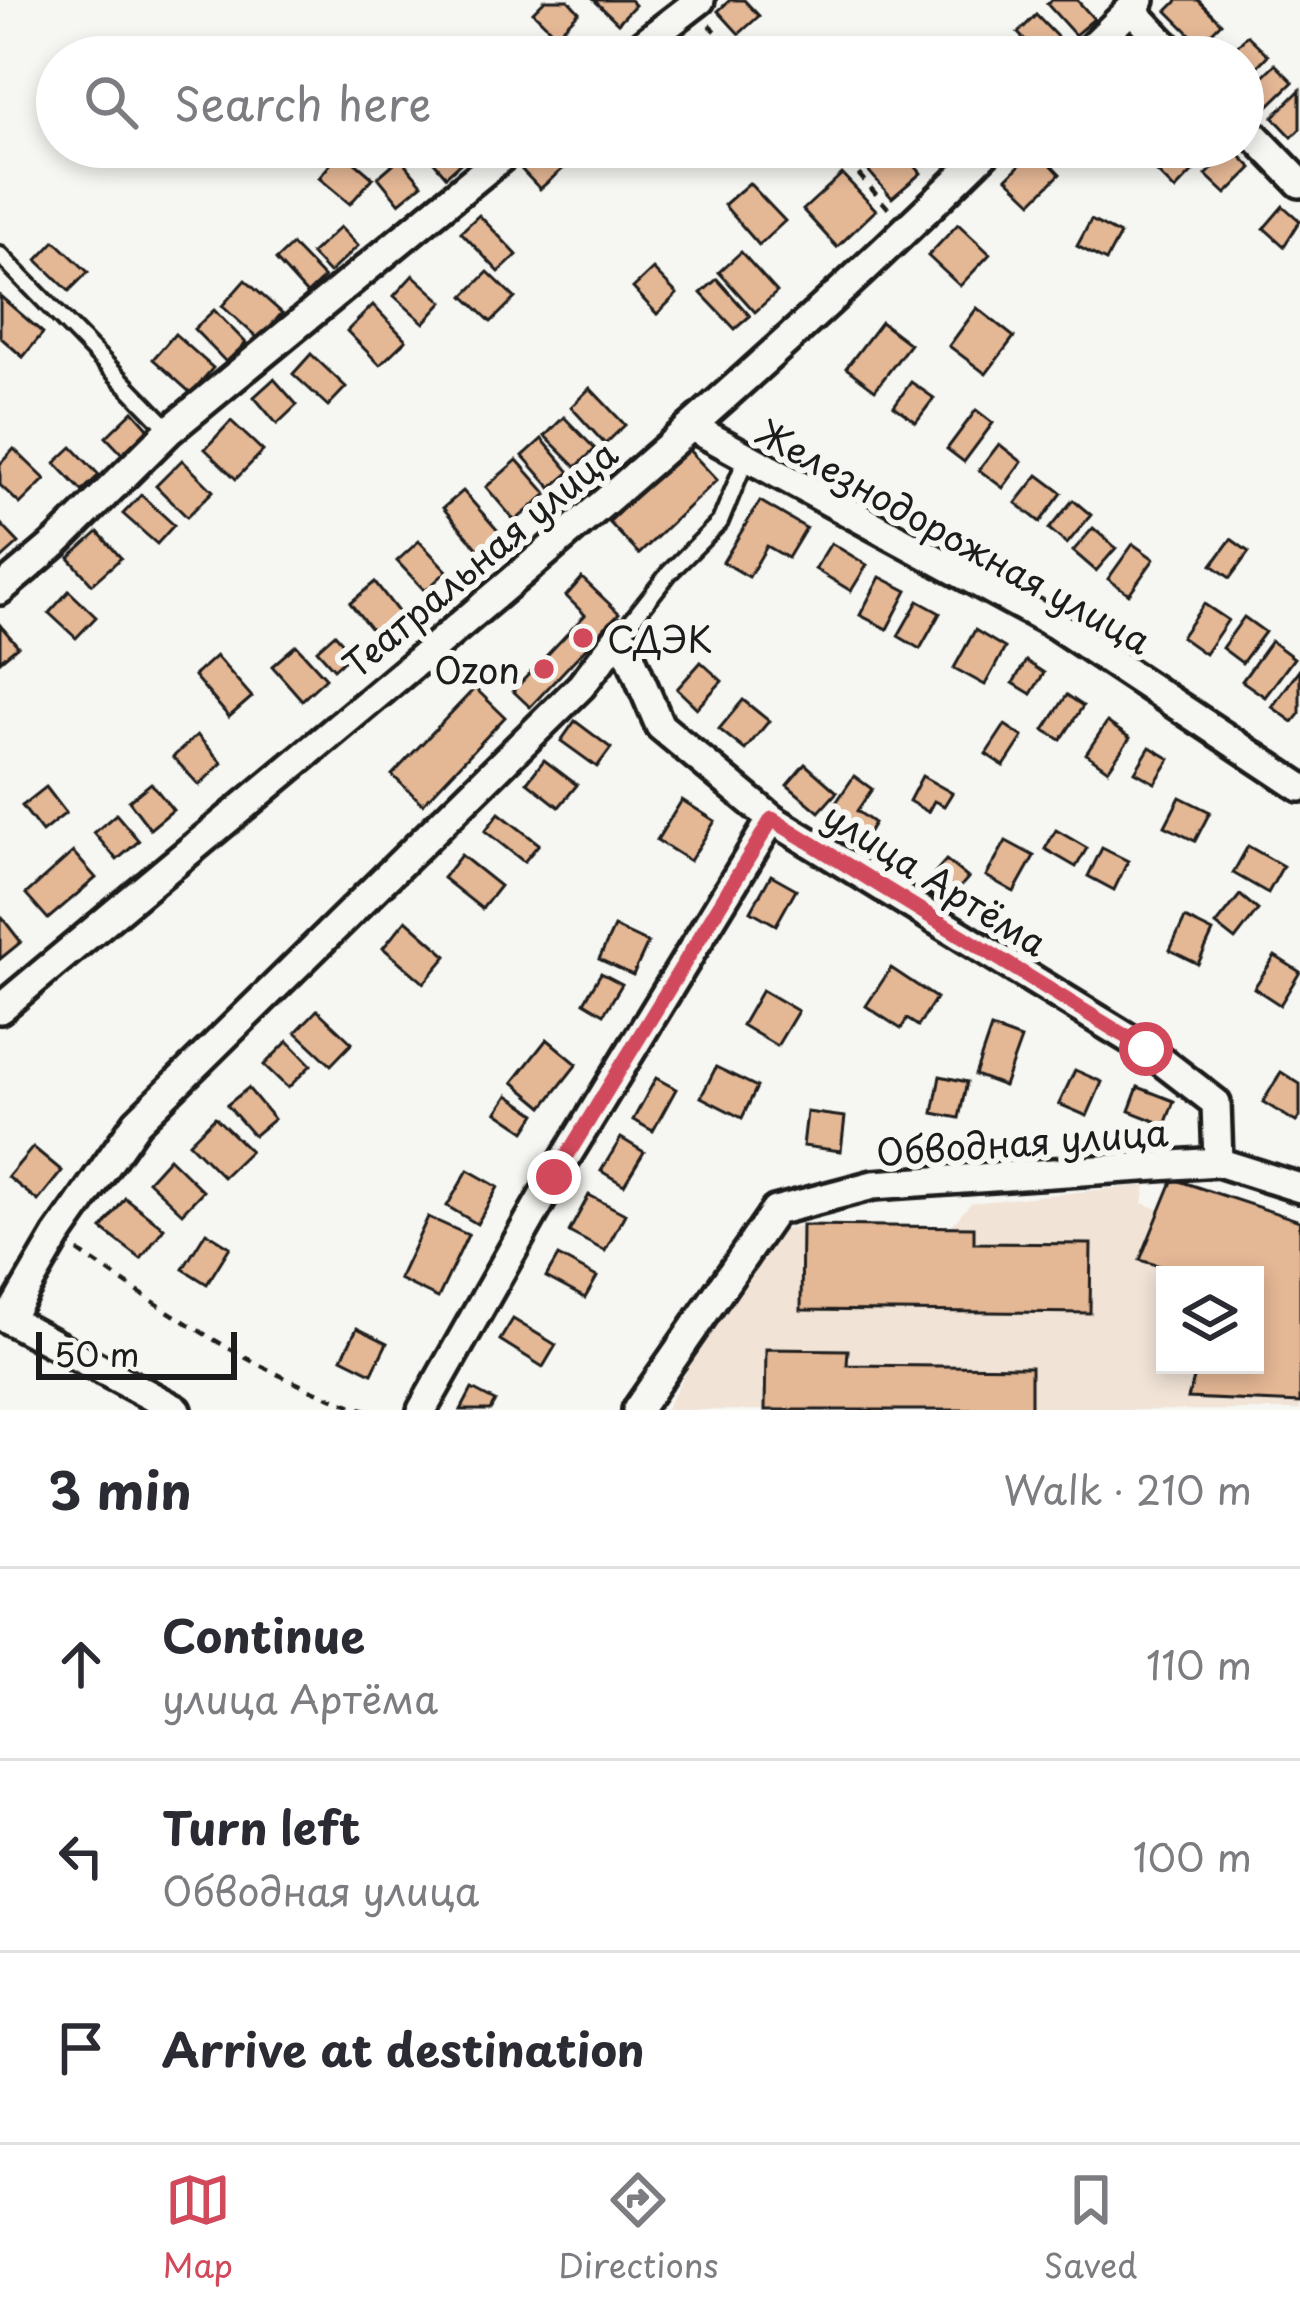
<!DOCTYPE html>
<meta charset="utf-8">
<style>
body{margin:0;font-family:"Playpen Sans",sans-serif;background:#f7f7f7;color:#2b2b33}
.controls{position:absolute;right:36px;bottom:36px;display:grid;overflow:hidden;border-radius:0px;box-shadow:0 6px 18px #0003}
.controls button{width:108px;height:108px;display:grid;place-items:center;padding:0;border:0;border-bottom:3px solid #e1e1e2;background:#fff;color:#2b2b33;font:60px sans-serif}
.scale{position:absolute;left:36px;bottom:30px;width:201px;box-sizing:border-box;padding-left:12px;border:6px solid #1c1c1c;border-top:0;font-size:33px;line-height:42px;white-space:nowrap;color:#1c1c1c;-webkit-text-stroke:9px #f6f6f2;paint-order:stroke}
.stop{position:absolute;width:36px;height:36px;margin:-27px;border:9px solid #d1495b;border-radius:50%;background:#fff}
.stop.end{background:#d1495b;border-color:#fff;box-shadow:0 3px 12px #0008}
.list{margin:0;padding:0;list-style:none}
h2{display:flex;justify-content:space-between;align-items:center;height:156px;margin:0;padding:0 48px;font-size:51px}
h2 small{font-size:39px;font-weight:400;color:#7c7c81}
.list li{display:grid;grid-template-columns:78px 1fr auto;gap:36px;align-items:center;box-sizing:border-box;height:192px;padding:0 48px;border-top:3px solid #e1e1e2}
.list b{display:block;font-size:45px;white-space:nowrap}
.list p{margin:0;font-size:39px;white-space:nowrap;color:#7c7c81}
.list em{font-size:39px;font-style:normal;color:#7c7c81}
.icon{flex:none;width:66px;height:66px;fill:none;stroke:currentColor;stroke-width:2;stroke-linecap:round;stroke-linejoin:round}
.map{position:relative;flex:none;width:1300px;height:1410px;overflow:hidden}
.search{position:absolute;background:#fff;box-shadow:0 6px 18px #0003;left:36px;right:36px;top:36px;height:132px;display:flex;align-items:center;gap:30px;box-sizing:border-box;padding:0 42px;border-radius:66px;color:#7c7c81;font-size:45px}
.sheet{height:732px;background:#fff}
nav{display:flex;justify-content:space-around;align-items:center;box-sizing:border-box;height:168px;border-top:3px solid #e1e1e2;background:#fff;font-size:33px;color:#7c7c81}
nav a{display:grid;justify-items:center;gap:6px}
nav .on{color:#d1495b}
.map>svg:first-child{display:block}
.built{fill:#f1e3d6;fill-rule:evenodd}
.building{fill:#e4b795;stroke:#1c1c1c;stroke-width:3}
.lines{fill:none;stroke-linecap:round;stroke-linejoin:round}
.service-casing{stroke:#1c1c1c;stroke-width:22}
.minor-casing{stroke:#1c1c1c;stroke-width:36}
.path{stroke:#1c1c1c;stroke-width:4.5;stroke-dasharray:9 9;stroke-linecap:butt}
.service{stroke:#f6f6f2;stroke-width:14}
.minor{stroke:#f6f6f2;stroke-width:27}
.route{stroke:#d1495b;stroke-width:15}
.poi-dot{fill:#d1495b;stroke:#f6f6f2;stroke-width:4.5}
.labels{text-anchor:middle;dominant-baseline:central;stroke-width:12;stroke-linejoin:round;paint-order:stroke}
.street-label{font-size:36px;fill:#1c1c1c;stroke:#f6f6f2}
.poi-label{font-size:36px;fill:#1c1c1c;stroke:#f6f6f2;text-anchor:start}
</style>
<div class="map">
<svg width="1300" height="1410" viewBox="0 0 1300 1410">
<rect width="100%" height="100%" fill="#f6f6f2"/>
<filter id="ink" filterUnits="userSpaceOnUse"><feTurbulence type="fractalNoise" baseFrequency=".00833" numOctaves="2"/><feDisplacementMap in="SourceGraphic" scale="24" xChannelSelector="R" yChannelSelector="G"/><feConvolveMatrix kernelMatrix="1 2 1 2 8 2 1 2 1" color-interpolation-filters="sRGB"/></filter>
<g filter="url(#ink)">
<path class="built" d="M1173 1179 1300 1221V1410H665L710 1329 784 1230 802 1225 950 1227 971 1203 1146 1185 1143 1203 1160 1210ZM1165 1275H1255V1365H1165Z"/>
<g class="building">
<path d="M545 0H568L579 12 556 35 533 12Z"/>
<path d="M594 0H630L635 5 618 23Z"/>
<path d="M730 0H744L759 16 739 34 718 11Z"/>
<path d="M1052 0H1077L1094 19 1075 35 1047 4Z"/>
<path d="M1178 0H1198L1221 23 1200 44 1167 11Z"/>
<path d="M1036 15 1066 46 1054 57H1041L1018 33Z"/>
<path d="M1247 35 1268 55 1243 81V57H1227Z"/>
<path d="M1012 40 1030 57H996Z"/>
<path d="M1275 64 1293 82 1264 110 1247 91Z"/>
<path d="M1300 90V129L1292 137 1273 117Z"/>
<path d="M421 147H453L464 160 446 176Z"/>
<path d="M548 147H561L573 160 540 189 522 170Z"/>
<path d="M890 147H899L921 173 892 198 866 168Z"/>
<path d="M1064 147H1097L1080 164Z"/>
<path d="M1175 147H1181L1199 165 1175 190 1154 169Z"/>
<path d="M1036 149 1060 174 1032 202 1007 178Z"/>
<path d="M1233 149 1252 168 1226 194 1206 175Z"/>
<path d="M341 151 373 178 350 204 319 178Z"/>
<path d="M400 158 422 184 399 203 378 177Z"/>
<path d="M842 174 876 210 837 247 803 210Z"/>
<path d="M749 183 785 221 759 245 724 205Z"/>
<path d="M1283 206 1300 221 1284 246 1264 228Z"/>
<path d="M479 215 517 255 499 272 461 232Z"/>
<path d="M1091 220 1120 235 1106 261 1077 246Z"/>
<path d="M958 224 990 254 960 286 928 256Z"/>
<path d="M340 227 358 246 329 273 311 254Z"/>
<path d="M55 241 88 272 69 291 37 260Z"/>
<path d="M292 245 324 278 307 294 276 260Z"/>
<path d="M741 252 777 292 755 312 719 272Z"/>
<path d="M653 269 677 294 657 314 633 288Z"/>
<path d="M488 272 515 298 491 322 464 296Z"/>
<path d="M413 275 443 302 424 323 394 296Z"/>
<path d="M717 279 750 316 735 329 701 293Z"/>
<path d="M245 280 282 313 259 339 222 306Z"/>
<path d="M0 296 43 333 23 357 0 337Z"/>
<path d="M373 305 406 340 380 365 347 331Z"/>
<path d="M977 308 1014 337 986 374 949 346Z"/>
<path d="M214 310 246 343 226 362 194 329Z"/>
<path d="M881 322 910 344 875 390 846 368Z"/>
<path d="M175 334 213 368 191 393 153 359Z"/>
<path d="M311 354 346 387 328 406 293 374Z"/>
<path d="M274 379 297 405 277 424 254 397Z"/>
<path d="M911 382 934 398 916 422 894 406Z"/>
<path d="M590 388 625 425 605 444 571 407Z"/>
<path d="M976 410 993 423 964 462 947 449Z"/>
<path d="M133 411 149 429 122 454 106 437Z"/>
<path d="M564 417 595 449 576 467 545 436Z"/>
<path d="M231 421 263 451 236 479 205 449Z"/>
<path d="M542 439 570 472 551 488 523 456Z"/>
<path d="M999 444 1022 462 1003 488 979 470Z"/>
<path d="M72 447 99 475 82 491 55 463Z"/>
<path d="M687 448 717 480 639 554 609 522Z"/>
<path d="M14 449 45 479 20 504 0 485V464Z"/>
<path d="M182 460 213 491 187 517 156 486Z"/>
<path d="M517 460 547 494 515 521 486 487Z"/>
<path d="M1038 475 1062 493 1040 522 1016 503Z"/>
<path d="M463 491 499 532 479 550 443 508Z"/>
<path d="M141 495 174 525 157 544 123 514Z"/>
<path d="M1073 500 1091 515 1067 544 1049 529Z"/>
<path d="M760 501 806 528 788 558 767 546 749 577 723 562Z"/>
<path d="M0 523 19 543 0 560Z"/>
<path d="M1093 528 1116 548 1096 571 1073 551Z"/>
<path d="M98 532 121 558 92 584 69 558Z"/>
<path d="M1231 539 1249 552 1230 578 1212 565Z"/>
<path d="M419 541 447 571 425 591 397 561Z"/>
<path d="M831 543 867 565 851 591 815 569Z"/>
<path d="M1133 544 1154 559 1129 594 1108 579Z"/>
<path d="M880 577 907 591 887 629 860 615Z"/>
<path d="M582 578 619 613 530 707 513 691 585 615 566 596Z"/>
<path d="M375 582 399 613 374 633 350 603Z"/>
<path d="M69 591 96 617 76 638 49 613Z"/>
<path d="M918 601 940 613 920 649 898 636Z"/>
<path d="M1204 604 1228 620 1205 654 1181 637Z"/>
<path d="M1244 617 1265 632 1242 663 1222 648Z"/>
<path d="M0 625 18 646 0 661Z"/>
<path d="M975 630 1005 648 985 685 954 668Z"/>
<path d="M335 634 352 653 334 669 317 650Z"/>
<path d="M1271 641 1294 658 1265 697 1242 681Z"/>
<path d="M296 645 326 678 302 700 272 666Z"/>
<path d="M216 656 252 697 229 717 194 676Z"/>
<path d="M1026 661 1044 673 1031 694 1013 683Z"/>
<path d="M701 662 722 681 697 708 677 689Z"/>
<path d="M1300 669V713L1293 722 1272 707Z"/>
<path d="M475 688 505 717 423 804 392 775Z"/>
<path d="M1067 695 1083 706 1061 740 1044 730Z"/>
<path d="M743 700 769 721 745 750 719 729Z"/>
<path d="M575 721 611 748 597 767 561 741Z"/>
<path d="M1107 722 1130 738 1108 770 1086 754Z"/>
<path d="M1005 725 1023 737 1004 766 986 754Z"/>
<path d="M197 735 222 763 199 785 173 757Z"/>
<path d="M1150 747 1170 759 1155 783 1135 772Z"/>
<path d="M544 760 577 785 559 807 527 782Z"/>
<path d="M805 764 837 792 819 812 787 785Z"/>
<path d="M854 776 872 789 857 811 874 823 863 841 827 816Z"/>
<path d="M922 776 952 793 944 806 934 801 928 812 909 801Z"/>
<path d="M151 783 173 810 150 829 129 801Z"/>
<path d="M46 787 66 813 42 832 22 806Z"/>
<path d="M1180 797 1210 812 1195 841 1165 826Z"/>
<path d="M682 800 715 821 690 861 657 840Z"/>
<path d="M499 813 539 844 524 862 485 831Z"/>
<path d="M116 814 139 841 117 860 94 833Z"/>
<path d="M1056 830 1087 848 1076 867 1045 849Z"/>
<path d="M1006 841 1034 856 1014 892 986 876Z"/>
<path d="M1248 846 1283 866 1268 893 1233 873Z"/>
<path d="M1102 848 1128 861 1114 890 1088 876Z"/>
<path d="M73 852 96 878 48 919 26 894Z"/>
<path d="M461 855 500 886 482 909 443 878Z"/>
<path d="M946 860 968 878 944 906 922 887Z"/>
<path d="M771 875 796 889 776 925 751 911Z"/>
<path d="M1240 895 1258 910 1235 940 1216 925Z"/>
<path d="M0 915 21 942 0 959Z"/>
<path d="M1185 918 1213 932 1198 964 1170 950Z"/>
<path d="M406 920 447 956 424 983 383 948Z"/>
<path d="M614 927 648 943 633 975 599 959Z"/>
<path d="M1275 956 1300 972 1280 1005 1254 988Z"/>
<path d="M891 968 936 998 918 1026 907 1019 901 1029 866 1006Z"/>
<path d="M601 973 622 984 604 1014 584 1002Z"/>
<path d="M762 990 798 1011 777 1046 742 1025Z"/>
<path d="M317 1010 352 1043 331 1065 296 1032Z"/>
<path d="M991 1028 1021 1039 1004 1086 975 1075Z"/>
<path d="M547 1039 577 1064 543 1107 513 1082Z"/>
<path d="M288 1041 311 1065 288 1088 264 1065Z"/>
<path d="M716 1067 757 1087 742 1118 701 1097Z"/>
<path d="M1075 1070 1102 1082 1087 1116 1059 1104Z"/>
<path d="M1281 1072 1300 1084V1117L1296 1122 1263 1102Z"/>
<path d="M940 1076 967 1082 959 1118 933 1113Z"/>
<path d="M656 1078 676 1089 653 1131 633 1120Z"/>
<path d="M1138 1087 1174 1101 1165 1125 1129 1111Z"/>
<path d="M248 1088 274 1119 254 1136 227 1105Z"/>
<path d="M508 1095 536 1114 525 1131 497 1112Z"/>
<path d="M807 1112 845 1117 841 1151 803 1146Z"/>
<path d="M215 1117 250 1151 223 1177 189 1143Z"/>
<path d="M621 1138 644 1152 624 1185 601 1171Z"/>
<path d="M33 1147 62 1171 38 1201 8 1177Z"/>
<path d="M169 1158 203 1191 182 1213 148 1181Z"/>
<path d="M468 1170 498 1187 477 1224 447 1206Z"/>
<path d="M1173 1179 1300 1221V1403L1188 1398 1198 1365H1255V1275H1189L1140 1260Z"/>
<path d="M589 1195 625 1214 605 1251 569 1232Z"/>
<path d="M125 1198 164 1228 141 1259 102 1229Z"/>
<path d="M428 1217 468 1235 438 1298 399 1279Z"/>
<path d="M802 1225 974 1227V1243L1091 1244 1090 1313 801 1310Z"/>
<path d="M206 1232 230 1247 207 1284 183 1269Z"/>
<path d="M558 1256 597 1277 585 1298 546 1277Z"/>
<path d="M513 1319 556 1345 543 1367 500 1340Z"/>
<path d="M357 1328 387 1343 372 1373 342 1358Z"/>
<path d="M766 1349 848 1350 847 1365 1031 1367V1410H765Z"/>
<path d="M472 1389 495 1401 490 1410H461Z"/>
</g>
<g class="lines">
<g class="service-casing">
<g id="service">
<path d="M0 255 170 430"/>
<path d="M621 634 669 573 720 522 746 459"/>
</g>
</g>
<g class="minor-casing">
<g id="minor">
<path d="M1131 9 1177 57"/>
<path d="M626 57 700 0"/>
<path d="M1082 57 1140 0"/>
<path d="M1243 124 1300 183"/>
<path d="M692 427 1056 625 1300 787"/>
<path d="M0 590 58 541 170 430 514 147"/>
<path d="M0 1009C335 727 680 455 991 147"/>
<path d="M0 1315 177 1410"/>
<path d="M9 1318 57 1236 137 1122 581 686 621 634 660 726 772 819 1146 1049 1216 1103 1218 1162"/>
<path d="M422 1410 554 1177 772 819"/>
<path d="M637 1410 775 1211 873 1185 1218 1162 1300 1188"/>
</g>
</g>
<g class="path">
<path d="M709 25 745 57"/>
<path d="M835 147 888 208"/>
<path d="M78 1251C166 1311 263 1378 366 1410"/>
</g>
<use href="#service" class="service"/>
<use href="#minor" class="minor"/>
</g>
</g>
<g class="lines" filter="url(#ink)">
<path class="route" d="M554 1177 772 819 1146 1049"/>
</g>
<g class="poi-dot">
<circle cx="583" cy="638" r="12"/>
<circle cx="544" cy="669" r="12"/>
</g>
<g class="labels">
<g class="street-label">
<text transform="translate(954 535) rotate(29)">Железнодорожная улица</text>
<text transform="translate(479 558) rotate(-40)">Театральная улица</text>
<text transform="translate(936 878) rotate(32)">улица Артёма</text>
<text transform="translate(1022 1141) rotate(-4)">Обводная улица</text>
</g>
<g class="poi-label">
<text x="607" y="638">СДЭК</text>
<text x="520" y="669" text-anchor="end">Ozon</text>
</g>
</g>
</svg>
<div class="controls">
<button><svg class="icon" aria-label="layers" viewBox="0 0 24 24"><path d="M12 4l9 5-9 5-9-5zM3 14l9 5 9-5"/></svg></button>
</div>
<div class="scale">50 m</div>
<div class="stop" style="left:1146px;top:1049px"></div>
<div class="stop end" style="left:554px;top:1177px"></div>
<div class="search"><svg class="icon" aria-label="search" viewBox="0 0 24 24"><circle cx="10" cy="10" r="6"/><path d="M15 15l6 6"/></svg>Search here</div>
</div>
<section class="sheet">
<h2>3 min<small>Walk · 210 m</small></h2>
<ul class="list">
<li><svg class="icon" aria-label="ahead" viewBox="0 0 24 24"><path d="M12 20V5M6 11l6-6 6 6"/></svg><div><b>Continue</b><p>улица Артёма</p></div><em>110 m</em></li>
<li><svg class="icon" aria-label="left" viewBox="0 0 24 24"><path d="M17 20v-9H6M10 6l-5 5 5 5"/></svg><div><b>Turn left</b><p>Обводная улица</p></div><em>100 m</em></li>
<li><svg class="icon" aria-label="arrive" viewBox="0 0 24 24"><path d="M6 21V4h12l-3 4 3 4H6"/></svg><div><b>Arrive at destination</b></div></li>
</ul>
</section>
<nav>
<a class="on"><svg class="icon" aria-label="map" viewBox="0 0 24 24"><path d="M3 6l6-2 6 2 6-2v14l-6 2-6-2-6 2zM9 4v14M15 6v14"/></svg>Map</a>
<a><svg class="icon" aria-label="directions" viewBox="0 0 24 24"><path d="M12 3l9 9-9 9-9-9zM9 14v-3h6M13 9l2 2-2 2"/></svg>Directions</a>
<a><svg class="icon" aria-label="saved" viewBox="0 0 24 24"><path d="M7 4h10v16l-5-4-5 4z"/></svg>Saved</a>
</nav>
